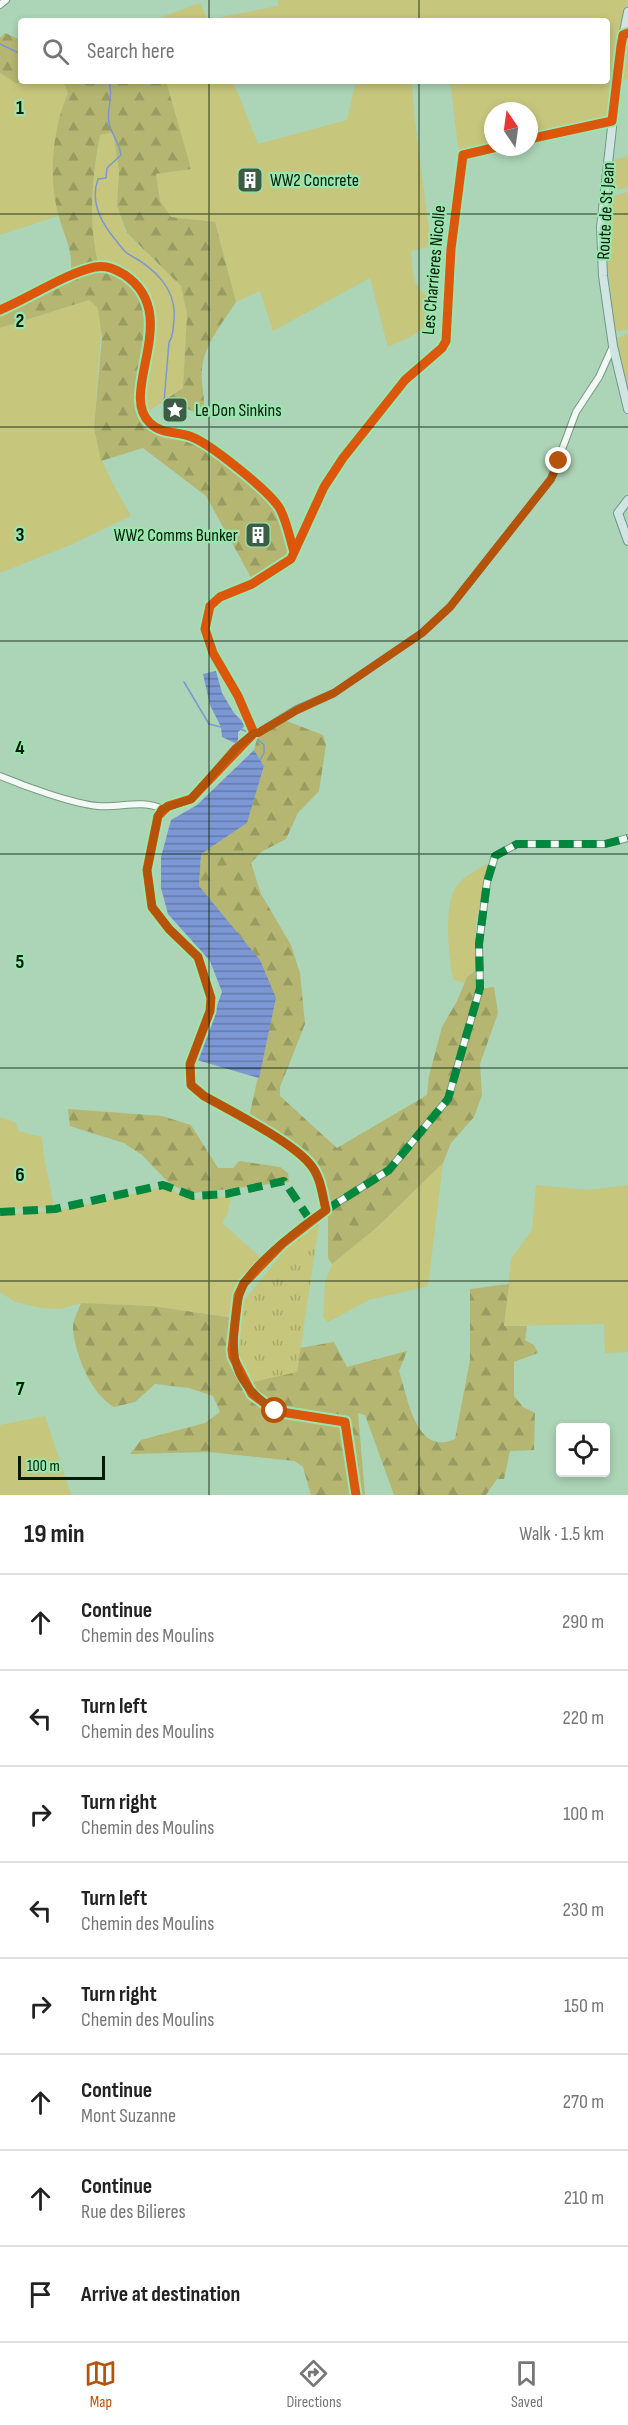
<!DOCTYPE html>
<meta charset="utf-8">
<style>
body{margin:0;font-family:"Sofia Sans Condensed",sans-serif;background:#f6f6f6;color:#222}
.controls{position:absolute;right:18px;bottom:18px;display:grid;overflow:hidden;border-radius:6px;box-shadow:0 3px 9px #0003}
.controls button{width:54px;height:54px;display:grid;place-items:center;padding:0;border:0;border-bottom:2px solid #e0e0e0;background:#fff;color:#222;font:30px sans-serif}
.compass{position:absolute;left:484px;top:102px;width:54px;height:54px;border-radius:50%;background:#fff;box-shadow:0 3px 9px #0003;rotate:347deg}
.scale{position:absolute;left:18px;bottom:15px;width:87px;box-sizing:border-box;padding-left:6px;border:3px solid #001b07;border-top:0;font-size:16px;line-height:21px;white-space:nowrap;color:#001b07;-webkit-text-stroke:4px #9ae6ae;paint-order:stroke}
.stop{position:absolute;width:18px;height:18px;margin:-14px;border:4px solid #b45309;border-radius:50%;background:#fff}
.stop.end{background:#b45309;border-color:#fff;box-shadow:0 2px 6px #0008}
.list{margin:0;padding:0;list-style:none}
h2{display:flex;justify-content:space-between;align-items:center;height:78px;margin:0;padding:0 24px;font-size:26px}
h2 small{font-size:20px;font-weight:400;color:#767676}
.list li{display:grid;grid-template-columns:39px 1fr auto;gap:18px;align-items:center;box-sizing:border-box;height:96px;padding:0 24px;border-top:2px solid #e0e0e0}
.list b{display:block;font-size:22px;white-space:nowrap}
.list p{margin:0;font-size:20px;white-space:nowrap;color:#767676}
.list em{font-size:20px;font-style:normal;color:#767676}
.icon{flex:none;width:33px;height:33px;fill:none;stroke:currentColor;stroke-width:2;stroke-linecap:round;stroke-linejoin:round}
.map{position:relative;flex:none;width:628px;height:1495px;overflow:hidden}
.search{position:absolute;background:#fff;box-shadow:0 3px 9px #0003;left:18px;right:18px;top:18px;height:66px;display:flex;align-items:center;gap:15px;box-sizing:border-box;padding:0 21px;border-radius:6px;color:#767676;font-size:22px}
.sheet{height:846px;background:#fff}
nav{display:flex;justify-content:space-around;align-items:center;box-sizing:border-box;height:84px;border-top:2px solid #e0e0e0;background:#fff;font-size:16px;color:#767676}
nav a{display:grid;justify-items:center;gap:3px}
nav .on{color:#b45309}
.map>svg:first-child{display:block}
.green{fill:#c6c67c}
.forest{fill:url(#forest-firs)}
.park{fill:url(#park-tufts)}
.water{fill:url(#water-rules)}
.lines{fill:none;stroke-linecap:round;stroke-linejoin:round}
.stream{stroke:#7c97d4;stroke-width:1.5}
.minor-casing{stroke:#789981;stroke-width:8}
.major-casing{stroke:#6b998e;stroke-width:10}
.minor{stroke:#f3f9f4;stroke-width:6}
.major{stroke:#d0e4e1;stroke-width:8}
.quiet{stroke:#00873e;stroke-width:8;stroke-dasharray:15 8;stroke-linecap:butt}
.cycleway-casing{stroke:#9ae6ae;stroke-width:13}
.cycleway{stroke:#dc560c;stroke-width:9}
.route{stroke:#b45309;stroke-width:8}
.grid{fill:none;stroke:#001b07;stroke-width:1.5;stroke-opacity:0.55}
.labels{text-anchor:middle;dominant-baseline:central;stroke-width:4.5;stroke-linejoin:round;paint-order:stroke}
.poi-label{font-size:18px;fill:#001b07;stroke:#9ae6ae;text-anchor:start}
.street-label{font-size:18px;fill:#001b07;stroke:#9ae6ae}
.grid-label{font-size:20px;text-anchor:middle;font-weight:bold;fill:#001b07;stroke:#9ae6ae;stroke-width:4.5;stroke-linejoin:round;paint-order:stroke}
</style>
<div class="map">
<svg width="628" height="1495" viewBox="0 0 628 1495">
<defs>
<pattern id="forest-firs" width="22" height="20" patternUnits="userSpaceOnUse" patternTransform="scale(1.5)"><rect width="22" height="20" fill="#b4b671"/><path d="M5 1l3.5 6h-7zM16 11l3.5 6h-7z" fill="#999c60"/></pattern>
<pattern id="park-tufts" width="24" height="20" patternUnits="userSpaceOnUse" patternTransform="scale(1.5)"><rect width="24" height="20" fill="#c6c67c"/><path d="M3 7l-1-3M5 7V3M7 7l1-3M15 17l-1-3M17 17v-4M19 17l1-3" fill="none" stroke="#a8aa6a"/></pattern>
<pattern id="water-rules" width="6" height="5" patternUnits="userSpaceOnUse" patternTransform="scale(1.5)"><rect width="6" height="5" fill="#7c97d4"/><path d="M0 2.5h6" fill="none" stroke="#637aaa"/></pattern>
</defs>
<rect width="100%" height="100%" fill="#acd4b6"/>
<g class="green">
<path d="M278 0H628L619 36 609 119 529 137V111H493V145L459 153 450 81H607V21H215L222 17 278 6Z"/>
<path d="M200 3 208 21H151Z"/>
<path d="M628 37V78L620 81 625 40Z"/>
<path d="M0 73 17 84 21 81H63L68 93C51 132 53 175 58 216L0 235Z"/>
<path d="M166 81H233L258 144 347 120 355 85 384 81H412L414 114 431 246 411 251C412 260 412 275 416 284 419 289 425 294 428 299 443 327 407 338 388 347L370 278 273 331 260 291 236 302 215 222 171 217 160 201 156 174 190 169Z"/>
<path d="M113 132 119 171 117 206 126 233 181 286 187 314 183 388 147 412 144 397 155 309 140 283 110 262 98 263C88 221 92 178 100 135Z"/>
<path d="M628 156V188L609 191 612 161Z"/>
<path d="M628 192V330L614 331 604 225 607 198Z"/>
<path d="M89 300 98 308 102 320 94 428C98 461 115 487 131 516L70 545 0 573V328Z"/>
<path d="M628 334V397L615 339Z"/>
<path d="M486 864 489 865 476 922 475 971 467 977 464 983 453 979C449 957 442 900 459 883 466 875 478 870 486 864Z"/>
<path d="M0 1117 16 1123 18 1131 42 1137C43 1160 50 1183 54 1207L0 1210Z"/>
<path d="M443 1163 428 1286 369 1300 328 1322 323 1317 325 1283 332 1264 376 1228Z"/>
<path d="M536 1185 588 1190 628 1185V1352L605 1353 604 1324 504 1326 511 1259 532 1230Z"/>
<path d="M164 1187 194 1199 231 1196 228 1212 222 1223 261 1258 235 1287 229 1317 152 1306 81 1303 60 1309 41 1308 15 1302 0 1292V1214L57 1211Z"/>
<path d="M45 1416 71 1495H0V1425Z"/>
</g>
<g class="forest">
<path d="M5 33 21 40V81L17 84 0 73V38Z"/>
<path d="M63 81H166L191 169 156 174 160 201 171 217 215 222 236 302C223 322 204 345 202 369 200 385 207 401 203 416L166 399 183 388 187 314 181 286 127 233 117 206 119 171 113 132 100 135C92 178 88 221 98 263L71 271C72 246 65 239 59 217 48 179 52 129 68 93Z"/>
<path d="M102 269C126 276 143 293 148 318L138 395 144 421 164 435 196 443 262 491 278 512 291 552 290 557 253 581 206 496 143 448 101 461 94 428 102 337 98 308 89 300 0 328V315L82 273Z"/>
<path d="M284 720 323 735 326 745 319 791 298 813 286 839 261 852 251 863 261 894 291 945 300 973 305 1024 280 1087V1096L337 1148 427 1095 429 1076 442 1027 457 1001 467 977 475 971 477 988 446 1098 387 1168 334 1202C324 1199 319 1172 312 1162 298 1142 272 1131 251 1119L250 1112 276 998 199 886 201 854 247 823 264 766 254 750 257 739Z"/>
<path d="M494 987 498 1013 480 1064 482 1095 474 1117 451 1143 443 1163 376 1228 332 1264 328 1258V1213L390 1171 450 1100 481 989Z"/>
<path d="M68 1109 162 1116 191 1125 218 1168H233L239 1161 280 1167 288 1173 289 1182 193 1193 171 1185 142 1155 124 1143 70 1126Z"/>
<path d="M509 1284 504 1326H527L525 1340 534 1345 538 1353 514 1362V1396L523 1407 535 1413 534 1450 510 1451 504 1479H497L486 1495H394L365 1415 358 1413 365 1495H311L303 1467 295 1461 209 1452 130 1454 141 1440 205 1423 220 1412 213 1396 189 1388 155 1384 135 1402 114 1407C91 1394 76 1356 73 1330 72 1322 78 1311 81 1303L152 1306 241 1319 238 1356 297 1372 300 1348 334 1342 347 1367 407 1351 399 1371C408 1398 416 1457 455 1439L470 1360V1289Z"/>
</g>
<path class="park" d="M320 1218 297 1372 253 1382 238 1356 242 1303 285 1250Z"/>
<g class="water">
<path d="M216 671 222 693 234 713 246 725 238 732V742L235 743 222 737 221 727 210 705 203 674Z"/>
<path d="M254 750 264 766 247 823 201 854 199 886 260 960 276 998 259 1078 197 1060 222 992 210 961 168 914 161 888V857L171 820 197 805Z"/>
</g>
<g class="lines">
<g class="stream">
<path d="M0 44 21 54"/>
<path d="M109 81C114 99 106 108 109 123 111 134 120 143 121 155L107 168 106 178 98 179C90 201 100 221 114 238 119 243 123 252 130 255 154 268 177 289 174 319 173 327 174 336 169 342L164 402"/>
<path d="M184 682 209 724 221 727"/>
<path d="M240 729 248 732"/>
<path d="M256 738 264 745V753L260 760"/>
</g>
<g class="minor-casing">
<g id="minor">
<path d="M0 5 6 0"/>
<path d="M529 139 612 121"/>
<path d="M0 310C29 298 66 273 95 267 107 265 115 269 125 275 184 315 117 393 150 423 162 435 178 431 192 437 210 444 271 492 280 509 287 522 290 539 294 552"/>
<path d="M254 733 238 696 213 653 205 629 210 606 220 597 252 584 291 559 324 487 343 458 405 380 442 348 446 341 451 249 463 155 497 147"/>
<path d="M254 733 191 799 162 809 158 816 147 870 152 907 169 929 198 957 211 998 210 1011 190 1064 191 1085 204 1096C231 1111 290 1141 309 1163 321 1176 322 1194 326 1210"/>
<path d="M254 733H258L297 709 334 693 422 633 450 607 551 479 576 412 599 377 613 346"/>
<path d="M0 776C24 786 73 804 98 806 120 808 142 799 162 809"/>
<path d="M356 1495 345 1422 275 1411 252 1394 233 1357 238 1296 244 1283 282 1244 310 1220 389 1170 448 1099 480 988 479 944 487 882 495 856 517 844H605L628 838"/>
</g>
</g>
<g class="major-casing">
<g id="major">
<path d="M628 12 621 46 601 227 603 276 613 346 628 409"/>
<path d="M628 500 618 513 628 541"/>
</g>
</g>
<use href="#minor" class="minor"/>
<use href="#major" class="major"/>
<g class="quiet">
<path d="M326 1210 389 1170 448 1099 480 988 479 944 487 882 495 856 517 844H605L628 838"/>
<path d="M0 1212 55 1209 163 1185 193 1196 226 1194 284 1181 310 1220"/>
</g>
<g class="cycleway-casing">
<g id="cycleway">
<path d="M529 139 612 121 621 46 623 35 628 33"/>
<path d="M0 310C29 298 66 273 95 267 107 265 115 269 125 275 184 315 117 393 150 423 162 435 178 431 192 437 210 444 271 492 280 509 287 522 290 539 294 552"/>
<path d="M356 1495 345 1422 275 1411 252 1394 233 1357 232 1350 238 1296 244 1283 282 1244 326 1210C322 1194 321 1176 309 1163 290 1141 231 1111 204 1096L191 1085 190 1064 210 1011 211 998 198 957 169 929 152 907 147 870 158 816 168 806 191 799 254 733 238 696 213 653 205 629 210 606 220 597 252 584 291 559 324 487 343 458 405 380 442 348 446 341 451 249 463 155 497 147"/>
</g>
</g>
<use href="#cycleway" class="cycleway"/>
</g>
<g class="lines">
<path class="route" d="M275 1411C238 1385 230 1366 235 1321 237 1309 237 1296 243 1285 256 1262 303 1225 326 1210 322 1194 321 1176 309 1163 290 1141 231 1111 204 1096L191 1085 190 1064 210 1011 211 998 198 957 169 929 152 907 147 870 158 816 162 809 191 799 236 748 254 733H258L297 710 334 693 422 633 450 607 551 479 559 461"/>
</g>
<path class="grid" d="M209 0V21M419 0V21M209 81V1495M419 81V1495M0 214H628M0 427H628M0 641H628M0 854H628M0 1068H628M0 1281H628"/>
<defs>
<g id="building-square" transform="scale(1.35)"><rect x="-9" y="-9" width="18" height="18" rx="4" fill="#3c5c44" stroke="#9ae6ae"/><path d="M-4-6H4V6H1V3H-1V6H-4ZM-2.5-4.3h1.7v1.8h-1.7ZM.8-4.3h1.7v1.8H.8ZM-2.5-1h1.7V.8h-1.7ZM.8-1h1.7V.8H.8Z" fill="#fff"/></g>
<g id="sight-square" transform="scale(1.35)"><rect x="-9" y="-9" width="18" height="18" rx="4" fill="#3c5c44" stroke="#9ae6ae"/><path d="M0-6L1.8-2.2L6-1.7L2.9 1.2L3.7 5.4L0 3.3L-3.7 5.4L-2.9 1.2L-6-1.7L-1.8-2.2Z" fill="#fff"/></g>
</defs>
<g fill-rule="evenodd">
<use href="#building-square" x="250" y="180"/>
<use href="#sight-square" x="175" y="410"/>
<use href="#building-square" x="258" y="535"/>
</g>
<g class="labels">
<g class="poi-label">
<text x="270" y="180">WW2 Concrete</text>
<text x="195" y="410">Le Don Sinkins</text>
<text x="238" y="535" text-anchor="end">WW2 Comms Bunker</text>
</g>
<g class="street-label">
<text transform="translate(606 211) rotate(-87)">Route de St Jean</text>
<text transform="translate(434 270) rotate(-85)">Les Charrieres Nicolle</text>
</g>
</g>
<g class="grid-label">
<text x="20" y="114">1</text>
<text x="20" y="327">2</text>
<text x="20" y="541">3</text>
<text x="20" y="754">4</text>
<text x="20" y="968">5</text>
<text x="20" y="1181">6</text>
<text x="20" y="1395">7</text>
</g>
</svg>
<div class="controls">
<button><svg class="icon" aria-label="locate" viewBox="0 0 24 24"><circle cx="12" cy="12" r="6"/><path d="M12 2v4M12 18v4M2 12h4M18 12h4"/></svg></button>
</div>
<svg class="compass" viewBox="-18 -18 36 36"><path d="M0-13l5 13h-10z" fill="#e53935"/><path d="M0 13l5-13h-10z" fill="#767676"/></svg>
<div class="scale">100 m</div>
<div class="stop" style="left:275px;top:1411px"></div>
<div class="stop end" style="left:559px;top:461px"></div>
<div class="search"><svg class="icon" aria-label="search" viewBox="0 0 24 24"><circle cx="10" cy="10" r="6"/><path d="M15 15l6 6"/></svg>Search here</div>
</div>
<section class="sheet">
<h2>19 min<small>Walk · 1.5 km</small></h2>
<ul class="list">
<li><svg class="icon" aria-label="ahead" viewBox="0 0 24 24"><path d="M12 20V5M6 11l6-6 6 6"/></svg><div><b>Continue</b><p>Chemin des Moulins</p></div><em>290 m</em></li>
<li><svg class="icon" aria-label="left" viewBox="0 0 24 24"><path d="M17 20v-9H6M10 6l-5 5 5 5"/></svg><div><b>Turn left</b><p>Chemin des Moulins</p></div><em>220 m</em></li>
<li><svg class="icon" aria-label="right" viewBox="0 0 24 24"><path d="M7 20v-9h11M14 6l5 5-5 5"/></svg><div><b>Turn right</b><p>Chemin des Moulins</p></div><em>100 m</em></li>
<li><svg class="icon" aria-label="left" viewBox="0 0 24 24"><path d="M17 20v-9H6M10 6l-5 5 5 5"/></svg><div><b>Turn left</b><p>Chemin des Moulins</p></div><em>230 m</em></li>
<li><svg class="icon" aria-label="right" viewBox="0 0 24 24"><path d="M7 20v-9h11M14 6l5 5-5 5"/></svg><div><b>Turn right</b><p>Chemin des Moulins</p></div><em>150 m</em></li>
<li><svg class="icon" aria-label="ahead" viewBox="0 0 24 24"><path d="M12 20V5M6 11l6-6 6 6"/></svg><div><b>Continue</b><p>Mont Suzanne</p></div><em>270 m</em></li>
<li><svg class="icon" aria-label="ahead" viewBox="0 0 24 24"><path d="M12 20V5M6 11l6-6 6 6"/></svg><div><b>Continue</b><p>Rue des Bilieres</p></div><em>210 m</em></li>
<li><svg class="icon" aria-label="arrive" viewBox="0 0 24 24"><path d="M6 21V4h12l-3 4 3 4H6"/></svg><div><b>Arrive at destination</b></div></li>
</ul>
</section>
<nav>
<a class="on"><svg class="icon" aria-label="map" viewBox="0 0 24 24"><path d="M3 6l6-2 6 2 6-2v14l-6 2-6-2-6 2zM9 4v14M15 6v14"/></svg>Map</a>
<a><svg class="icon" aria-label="directions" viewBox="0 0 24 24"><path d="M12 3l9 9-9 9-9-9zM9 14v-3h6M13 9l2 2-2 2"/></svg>Directions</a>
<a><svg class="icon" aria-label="saved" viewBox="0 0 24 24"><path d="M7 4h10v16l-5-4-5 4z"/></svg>Saved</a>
</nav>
